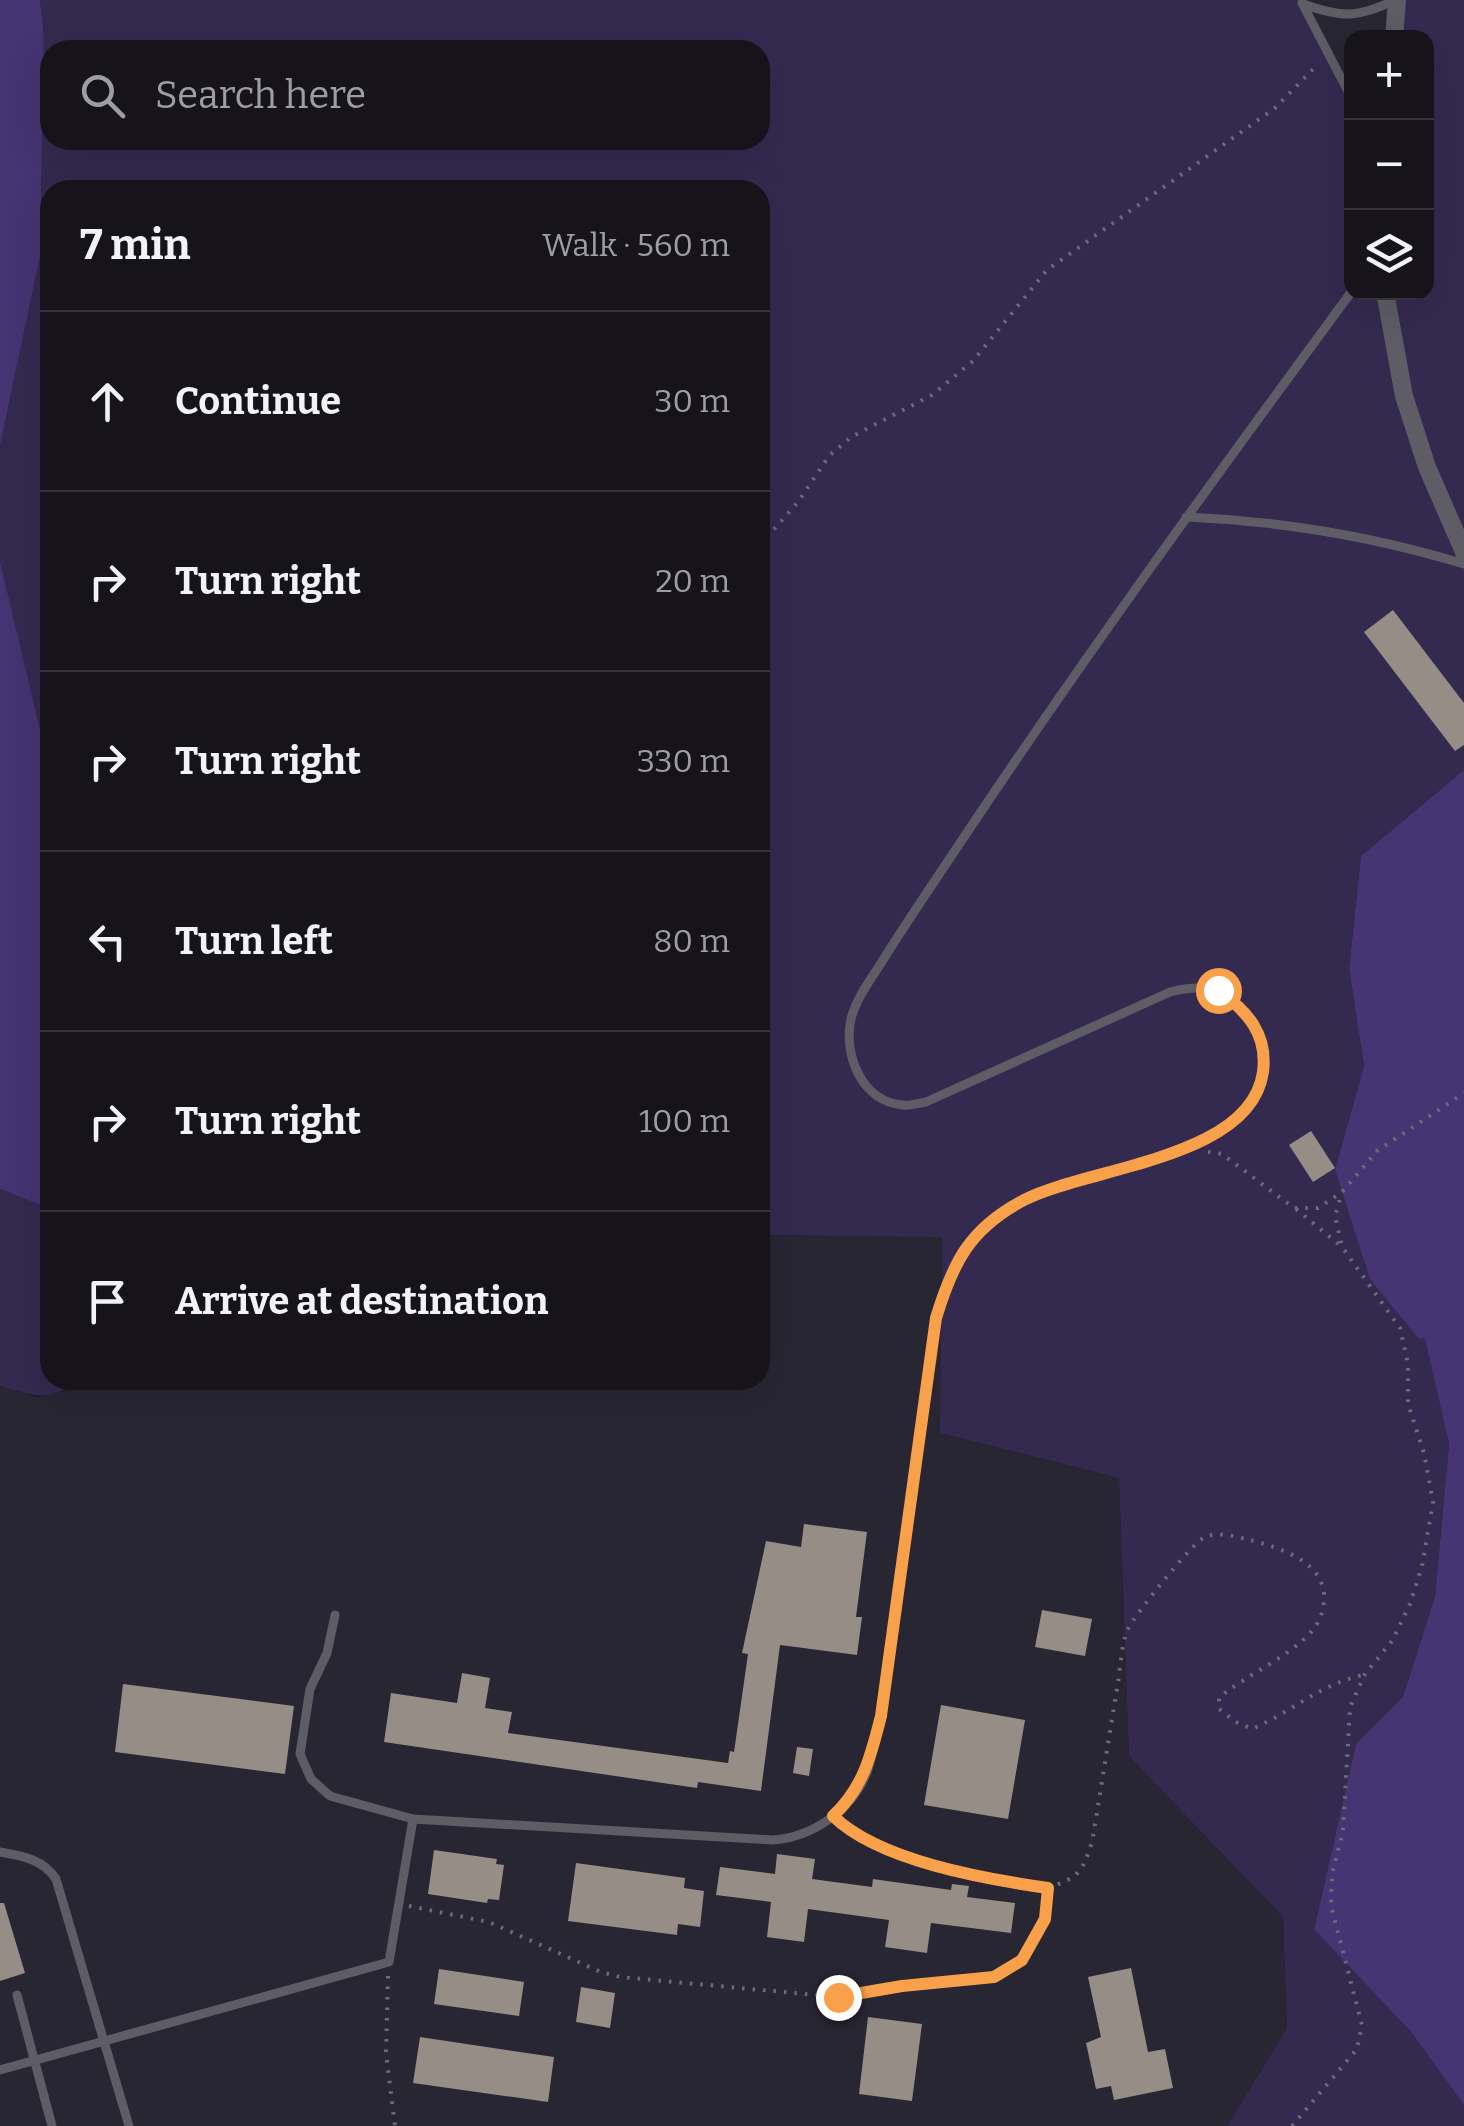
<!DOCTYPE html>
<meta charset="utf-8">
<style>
body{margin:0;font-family:Bitter,serif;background:#232127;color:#f1f3f6}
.controls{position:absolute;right:30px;top:30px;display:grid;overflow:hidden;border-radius:20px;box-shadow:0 10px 40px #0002}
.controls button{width:90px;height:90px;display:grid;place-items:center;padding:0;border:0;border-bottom:2px solid #353339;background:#16141a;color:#f1f3f6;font:50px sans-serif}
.stop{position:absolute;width:30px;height:30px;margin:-22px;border:8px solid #f8a14a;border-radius:50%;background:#fff}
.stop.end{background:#f8a14a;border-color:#fff;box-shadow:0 2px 10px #0008}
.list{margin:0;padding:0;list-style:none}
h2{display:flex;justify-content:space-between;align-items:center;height:130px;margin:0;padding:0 40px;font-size:42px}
h2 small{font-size:32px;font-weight:400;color:#9e9ea2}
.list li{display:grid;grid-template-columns:65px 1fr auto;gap:30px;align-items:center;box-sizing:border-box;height:180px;padding:0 40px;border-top:2px solid #353339}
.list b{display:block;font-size:38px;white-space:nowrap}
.list em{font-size:32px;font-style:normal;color:#9e9ea2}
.icon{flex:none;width:55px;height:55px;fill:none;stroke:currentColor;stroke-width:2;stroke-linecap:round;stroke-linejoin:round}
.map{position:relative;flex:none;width:1464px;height:2126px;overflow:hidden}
.search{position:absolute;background:#16141a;box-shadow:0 10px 40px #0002;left:40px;top:40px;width:730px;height:110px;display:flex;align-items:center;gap:25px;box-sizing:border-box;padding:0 35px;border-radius:30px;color:#9e9ea2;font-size:38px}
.panel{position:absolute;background:#16141a;box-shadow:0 10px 40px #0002;left:40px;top:180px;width:730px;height:1210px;border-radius:30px}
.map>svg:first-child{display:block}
.built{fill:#282633}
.green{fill:#342a50;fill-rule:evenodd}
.forest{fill:#463473}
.building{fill:#968d86}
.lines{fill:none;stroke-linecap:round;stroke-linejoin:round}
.path{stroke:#6e6c74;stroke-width:4;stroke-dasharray:2.5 8;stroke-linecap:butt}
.lane{stroke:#5e5d66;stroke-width:9}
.street{stroke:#5e5d66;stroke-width:18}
.route{stroke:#f8a14a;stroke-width:12}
</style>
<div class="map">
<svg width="1464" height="2126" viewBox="0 0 1464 2126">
<rect width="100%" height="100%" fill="#1d1b23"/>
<g class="built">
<path d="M1300 0H1397L1394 37 1352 38 1351 99Z"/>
<path d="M760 1235 942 1236 940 1433 1119 1478 1129 1756 1283 1916 1287 2028 1227 2126H0V1386L36 1397 65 1391 77 1380H760Z"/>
</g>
<g class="green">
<path d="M40 0H1300L1351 100 1352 292H1426V38L1394 37 1397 0H1464V770L1361 856 1349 968 1364 1066 1335 1169 1425 1338 1449 1444 1435 1596 1403 1697 1356 1744 1314 1928 1411 2032 1464 2105V2126H1227L1287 2028 1283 1917 1129 1756 1119 1478 940 1433 942 1237 760 1235V190H50V771L0 561V446L40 257 44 36ZM50 50H760V140H50Z"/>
<path d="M0 1189 50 1209V1380H77C52 1404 30 1395 0 1386Z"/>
</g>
<g class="forest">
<path d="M0 0H40L44 36 40 257 0 446Z"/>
<path d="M0 561 50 771V1209L0 1189Z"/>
<path d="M1464 770V2105L1411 2032 1314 1929 1356 1744 1403 1697 1435 1596 1449 1444 1425 1339 1418 1338 1370 1279 1335 1169 1364 1066 1349 968 1361 856Z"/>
</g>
<g class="building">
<path d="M1393 610 1464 703V745L1455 751 1364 632Z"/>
<path d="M1311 1131 1335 1168 1313 1182 1289 1145Z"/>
<path d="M804 1524 867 1532 856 1617H862L857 1655 780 1645 761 1791 698 1782 697 1788 384 1742 391 1693 457 1703 462 1673 490 1678 485 1708 512 1712 508 1733 728 1763 730 1751 734 1752 748 1654 742 1653 766 1541 801 1547Z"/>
<path d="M1042 1610 1092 1619 1085 1656 1035 1647Z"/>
<path d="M123 1684 294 1706 285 1774 115 1752Z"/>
<path d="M941 1705 1025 1720 1008 1819 924 1805Z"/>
<path d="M797 1747 813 1749 809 1776 793 1773Z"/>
<path d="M434 1850 497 1859 496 1864 504 1865 499 1900 488 1899 487 1903 428 1894Z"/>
<path d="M777 1854 815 1859 812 1879 872 1887 873 1879 951 1890 952 1884 969 1886 967 1897 1015 1903 1011 1933 931 1923 927 1953 885 1947 889 1920 808 1909 804 1942 767 1937 771 1902 716 1895 720 1867 775 1874Z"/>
<path d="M576 1863 685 1878 684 1888 704 1891 700 1927 678 1924 677 1935 568 1921Z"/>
<path d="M0 1903H4L25 1973 0 1981Z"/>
<path d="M1131 1968 1148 2052 1165 2049 1173 2088 1114 2100 1111 2086 1096 2089 1086 2043 1101 2037 1088 1977Z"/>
<path d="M439 1969 524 1982 519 2016 434 2004Z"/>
<path d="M581 1987 615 1993 610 2028 576 2022Z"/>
<path d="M868 2017 922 2024 912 2101 859 2094Z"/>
<path d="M420 2037 554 2057 548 2102 413 2083Z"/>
</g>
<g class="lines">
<g class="path">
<path d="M760 545 798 502 829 456 851 437 932 395 973 361 1047 270 1275 108 1318 64"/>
<path d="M1208 1152 1222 1154 1294 1208H1318L1342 1192 1377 1151 1464 1093"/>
<path d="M1296 1209 1342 1247"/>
<path d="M1048 1888C1079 1877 1082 1873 1092 1842 1101 1789 1109 1736 1118 1683 1121 1665 1121 1639 1131 1624 1140 1609 1192 1543 1205 1537 1220 1531 1236 1537 1250 1540 1289 1550 1339 1568 1320 1618 1308 1649 1244 1675 1219 1698V1709L1236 1722 1252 1729C1292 1712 1318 1685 1363 1675"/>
<path d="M409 1906 489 1922 601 1972 620 1977 838 1997 902 1986 994 1977 1022 1960 1045 1919 1048 1888 989 1880 919 1860 844 1827"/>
<path d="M388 1976 386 2053 395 2126"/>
<path d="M1292 2126 1357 2049 1362 2025 1331 1906 1332 1874 1343 1831 1350 1707 1365 1674 1392 1641 1410 1604 1422 1566 1433 1502 1424 1453 1408 1404V1364L1400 1328 1342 1247 1335 1216 1342 1192"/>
</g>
<g class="lane">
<path d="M1302 3 1352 99"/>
<path d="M1303 4C1342 18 1358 18 1395 0"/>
<path d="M1186 517C1282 521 1372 536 1464 564"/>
<path d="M335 1615 327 1653 310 1689 300 1754 311 1779 330 1796 413 1819 773 1840C813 1837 852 1810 867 1772 873 1754 876 1734 881 1716L936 1318C953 1263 970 1229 1023 1201 1091 1164 1251 1163 1264 1067 1266 1045 1257 1021 1240 1006 1218 986 1198 985 1170 992L926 1102C919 1103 910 1106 903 1105 862 1102 843 1055 851 1019 856 998 872 978 883 960 906 923 930 888 954 852 1081 661 1216 476 1352 291"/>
<path d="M0 1852C22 1856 43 1859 56 1879L129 2126"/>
<path d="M17 1995 52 2126"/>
<path d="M0 2070 389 1962 413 1819"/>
</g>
<g class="street">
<path d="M1394 38 1397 0"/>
<path d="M1385 292 1404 396 1427 467 1464 552"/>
</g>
</g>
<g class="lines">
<path class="route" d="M838 1997 902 1986 994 1977 1022 1960 1045 1919 1048 1888C985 1879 879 1861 833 1816 863 1788 871 1756 881 1716L936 1318C953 1262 970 1228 1024 1200 1088 1167 1251 1159 1263 1072 1268 1034 1247 1011 1218 990"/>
</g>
</svg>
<div class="controls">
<button>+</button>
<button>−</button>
<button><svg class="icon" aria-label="layers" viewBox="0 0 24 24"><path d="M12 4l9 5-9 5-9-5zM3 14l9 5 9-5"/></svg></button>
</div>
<div class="stop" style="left:1218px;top:990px"></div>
<div class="stop end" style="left:838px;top:1997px"></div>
<div class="search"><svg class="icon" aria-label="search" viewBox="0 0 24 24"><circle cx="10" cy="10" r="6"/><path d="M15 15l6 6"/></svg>Search here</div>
<section class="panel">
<h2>7 min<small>Walk · 560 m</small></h2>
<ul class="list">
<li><svg class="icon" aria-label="ahead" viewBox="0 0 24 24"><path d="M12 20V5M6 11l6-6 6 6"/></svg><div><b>Continue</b></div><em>30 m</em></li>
<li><svg class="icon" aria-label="right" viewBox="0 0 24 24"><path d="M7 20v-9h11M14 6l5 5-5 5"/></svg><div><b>Turn right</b></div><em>20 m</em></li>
<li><svg class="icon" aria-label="right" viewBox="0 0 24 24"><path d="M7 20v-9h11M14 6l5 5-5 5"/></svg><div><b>Turn right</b></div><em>330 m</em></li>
<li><svg class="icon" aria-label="left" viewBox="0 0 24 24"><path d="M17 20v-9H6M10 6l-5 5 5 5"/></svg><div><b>Turn left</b></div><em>80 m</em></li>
<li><svg class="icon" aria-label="right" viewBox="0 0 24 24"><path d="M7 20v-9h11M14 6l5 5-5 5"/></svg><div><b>Turn right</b></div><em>100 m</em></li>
<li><svg class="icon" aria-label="arrive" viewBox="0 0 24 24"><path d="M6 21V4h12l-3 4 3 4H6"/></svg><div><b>Arrive at destination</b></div></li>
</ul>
</section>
</div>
